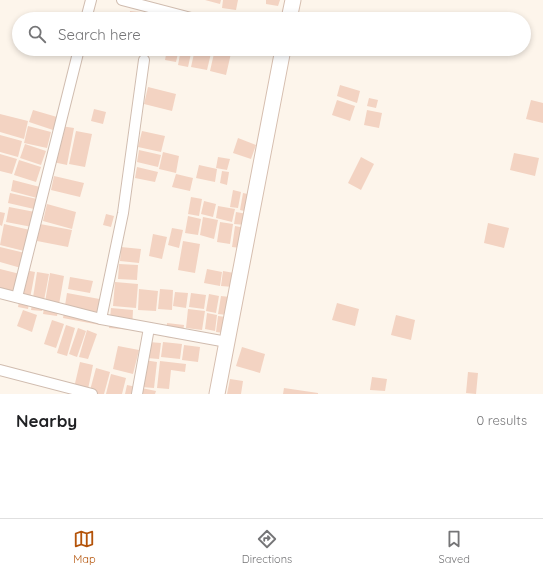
<!DOCTYPE html>
<style>
body{margin:0;font-family:Quicksand,sans-serif;background:#f6f6f6;color:#202124}
.list{margin:0;padding:0;list-style:none}
h2{display:flex;justify-content:space-between;align-items:center;height:52px;margin:0;padding:0 16px;font-size:17px}
h2 small{font-size:13px;font-weight:400;color:#757577}
.icon{flex:none;width:22px;height:22px;fill:none;stroke:currentColor;stroke-width:2;stroke-linecap:round;stroke-linejoin:round}
.map{position:relative;flex:none;width:543px;height:394px;overflow:hidden}
.search{position:absolute;background:#fff;box-shadow:0 2px 6px #0003;left:12px;right:12px;top:12px;height:44px;display:flex;align-items:center;gap:10px;box-sizing:border-box;padding:0 14px;border-radius:22px;color:#757577;font-size:15px}
.sheet{height:124px;background:#fff}
nav{display:flex;justify-content:space-around;align-items:center;box-sizing:border-box;height:56px;border-top:1px solid #e0e0e0;background:#fff;font-size:11px;color:#757577}
nav a{display:grid;justify-items:center;gap:2px}
nav .on{color:#b45309}
.map>svg:first-child{display:block}
.building{fill:#f3d3c2}
.lines{fill:none;stroke-linecap:round;stroke-linejoin:round}
.street-casing{stroke:#d0bcaf;stroke-width:12}
.secondary-casing{stroke:#d6beaf;stroke-width:17}
.street{stroke:#fff;stroke-width:10}
.secondary{stroke:#fff;stroke-width:15}
</style>
<div class="map">
<svg width="543" height="394" viewBox="0 0 543 394">
<rect width="100%" height="100%" fill="#fdf5eb"/>
<g class="building">
<path d="M205 0H221L220 4Z"/>
<path d="M223 0H238L236 10 222 8Z"/>
<path d="M266 0H280L278 6 266 4Z"/>
<path d="M130 11 152 13 151 19H129Z"/>
<path d="M151 49H164L163 54 151 51Z"/>
<path d="M167 49H179L176 62 165 60Z"/>
<path d="M181 49H192L188 67 178 65Z"/>
<path d="M195 49H212L207 70 191 67Z"/>
<path d="M215 49H232L226 75 210 71Z"/>
<path d="M340 85 360 91 357 103 337 96Z"/>
<path d="M148 87 176 94 172 111 144 104Z"/>
<path d="M369 98 378 100 376 108 367 106Z"/>
<path d="M337 100 355 106 350 121 332 115Z"/>
<path d="M531 100 543 103V123L526 119Z"/>
<path d="M94 109 106 112 103 124 91 121Z"/>
<path d="M33 110 57 117 53 130 29 122Z"/>
<path d="M367 110 382 113 379 128 364 125Z"/>
<path d="M0 114 28 121 24 139 0 132Z"/>
<path d="M28 126 51 132 47 148 24 143Z"/>
<path d="M61 126 74 128 67 165 53 162Z"/>
<path d="M76 131 92 134 85 167 69 164Z"/>
<path d="M142 131 165 136 161 152 138 147Z"/>
<path d="M0 135 22 141 18 157 0 152Z"/>
<path d="M238 138 256 145 251 159 233 153Z"/>
<path d="M25 144 46 151 41 165 20 158Z"/>
<path d="M139 150 161 155 158 167 137 162Z"/>
<path d="M163 152 179 156 176 173 159 169Z"/>
<path d="M514 153 539 158 535 176 510 170Z"/>
<path d="M0 154 17 159 12 174 0 171Z"/>
<path d="M218 157 230 159 227 170 216 168Z"/>
<path d="M361 157 374 164 361 190 348 183Z"/>
<path d="M19 160 41 167 36 182 14 175Z"/>
<path d="M199 165 217 169 215 182 196 178Z"/>
<path d="M137 167 158 172 155 182 135 178Z"/>
<path d="M222 171 229 172 227 185 220 183Z"/>
<path d="M176 174 193 178 190 191 172 187Z"/>
<path d="M54 176 84 183 80 197 51 190Z"/>
<path d="M13 180 40 187 37 198 11 191Z"/>
<path d="M233 190 241 192 238 208 230 207Z"/>
<path d="M10 193 37 199 34 209 8 203Z"/>
<path d="M243 193 252 195 249 212 240 210Z"/>
<path d="M191 197 202 199 199 216 188 214Z"/>
<path d="M204 201 216 204 213 217 201 214Z"/>
<path d="M47 204 76 212 72 229 43 221Z"/>
<path d="M218 206 235 209 232 222 216 218Z"/>
<path d="M9 207 35 212 32 227 6 222Z"/>
<path d="M0 212 5 213 2 226 0 225Z"/>
<path d="M236 212 247 214 245 225 234 224Z"/>
<path d="M106 214 114 216 111 227 103 225Z"/>
<path d="M188 216 201 219 198 235 185 233Z"/>
<path d="M203 217 218 220 214 239 200 235Z"/>
<path d="M220 222 233 224 230 244 217 242Z"/>
<path d="M488 223 509 228 504 248 484 243Z"/>
<path d="M4 224 30 230 24 251 0 245Z"/>
<path d="M40 224 72 230 68 247 37 241Z"/>
<path d="M235 226 245 228 241 248 232 247Z"/>
<path d="M172 228 183 230 179 248 168 245Z"/>
<path d="M153 234 167 237 162 259 149 256Z"/>
<path d="M183 241 200 244 195 273 178 270Z"/>
<path d="M0 247 25 253 21 268 0 262Z"/>
<path d="M121 247 141 249 139 263 120 261Z"/>
<path d="M119 264 138 265 137 280 118 279Z"/>
<path d="M0 269 20 274 13 299 0 296Z"/>
<path d="M207 269 222 272 220 286 204 283Z"/>
<path d="M25 270 35 272 28 309 18 307Z"/>
<path d="M223 271 234 273 233 287 221 286Z"/>
<path d="M37 272 49 274 42 311 31 310Z"/>
<path d="M50 273 64 276 57 316 43 314Z"/>
<path d="M70 277 93 281 90 293 68 289Z"/>
<path d="M115 282 138 284 136 308 113 306Z"/>
<path d="M139 289 158 291 156 311 138 310Z"/>
<path d="M160 289 173 290 172 310 158 309Z"/>
<path d="M175 292 188 293 186 308 173 306Z"/>
<path d="M67 293 105 300 100 325 63 318Z"/>
<path d="M191 293 206 295 204 309 189 307Z"/>
<path d="M209 294 219 296 216 313 206 311Z"/>
<path d="M221 296 230 297 227 315 218 314Z"/>
<path d="M337 303 359 309 355 326 332 320Z"/>
<path d="M111 308 133 310 132 330 109 328Z"/>
<path d="M188 309 205 311 202 330 186 328Z"/>
<path d="M23 310 37 315 32 332 17 326Z"/>
<path d="M207 313 217 315 215 331 205 329Z"/>
<path d="M396 315 415 320 411 340 391 335Z"/>
<path d="M218 316 226 317 224 333 216 332Z"/>
<path d="M52 320 64 324 56 348 44 344Z"/>
<path d="M167 323 184 325 182 339 166 337Z"/>
<path d="M66 325 75 328 67 356 57 353Z"/>
<path d="M78 328 86 331 77 357 69 354Z"/>
<path d="M87 330 97 334 88 359 79 357Z"/>
<path d="M149 342 161 343 159 359 147 358Z"/>
<path d="M163 342 182 344 180 359 161 357Z"/>
<path d="M184 345 200 347 198 362 182 360Z"/>
<path d="M118 346 139 350 133 374 113 369Z"/>
<path d="M242 347 265 354 260 373 236 366Z"/>
<path d="M144 360 157 362 154 388 141 387Z"/>
<path d="M160 361 186 364 185 372 171 370 169 389 157 388Z"/>
<path d="M80 362 93 365 87 394 73 392Z"/>
<path d="M96 368 110 372 104 394H89Z"/>
<path d="M468 372 478 373 476 394 466 393Z"/>
<path d="M111 374 126 378 122 394H106Z"/>
<path d="M372 377 387 379 385 391 370 390Z"/>
<path d="M230 379 243 381 241 394H227Z"/>
<path d="M127 385 156 391 155 394H125Z"/>
<path d="M284 388 318 393V394H283Z"/>
</g>
<g class="lines">
<g class="street-casing">
<g id="street">
<path d="M122 0 195 19"/>
<path d="M86 19 91 0"/>
<path d="M0 293 101 319 227 342"/>
<path d="M17 297 79 49"/>
<path d="M101 319 123 213 144 60"/>
<path d="M0 370 92 394"/>
<path d="M137 394 149 328"/>
</g>
</g>
<g class="secondary-casing">
<g id="secondary">
<path d="M289 19 293 0"/>
<path d="M217 394 283 49"/>
</g>
</g>
<use href="#street" class="street"/>
<use href="#secondary" class="secondary"/>
</g>
</svg>
<div class="search"><svg class="icon" aria-label="search" viewBox="0 0 24 24"><circle cx="10" cy="10" r="6"/><path d="M15 15l6 6"/></svg>Search here</div>
</div>
<section class="sheet">
<h2>Nearby<small>0 results</small></h2>
<ul class="list">
</ul>
</section>
<nav>
<a class="on"><svg class="icon" aria-label="map" viewBox="0 0 24 24"><path d="M3 6l6-2 6 2 6-2v14l-6 2-6-2-6 2zM9 4v14M15 6v14"/></svg>Map</a>
<a><svg class="icon" aria-label="directions" viewBox="0 0 24 24"><path d="M12 3l9 9-9 9-9-9zM9 14v-3h6M13 9l2 2-2 2"/></svg>Directions</a>
<a><svg class="icon" aria-label="saved" viewBox="0 0 24 24"><path d="M7 4h10v16l-5-4-5 4z"/></svg>Saved</a>
</nav>
